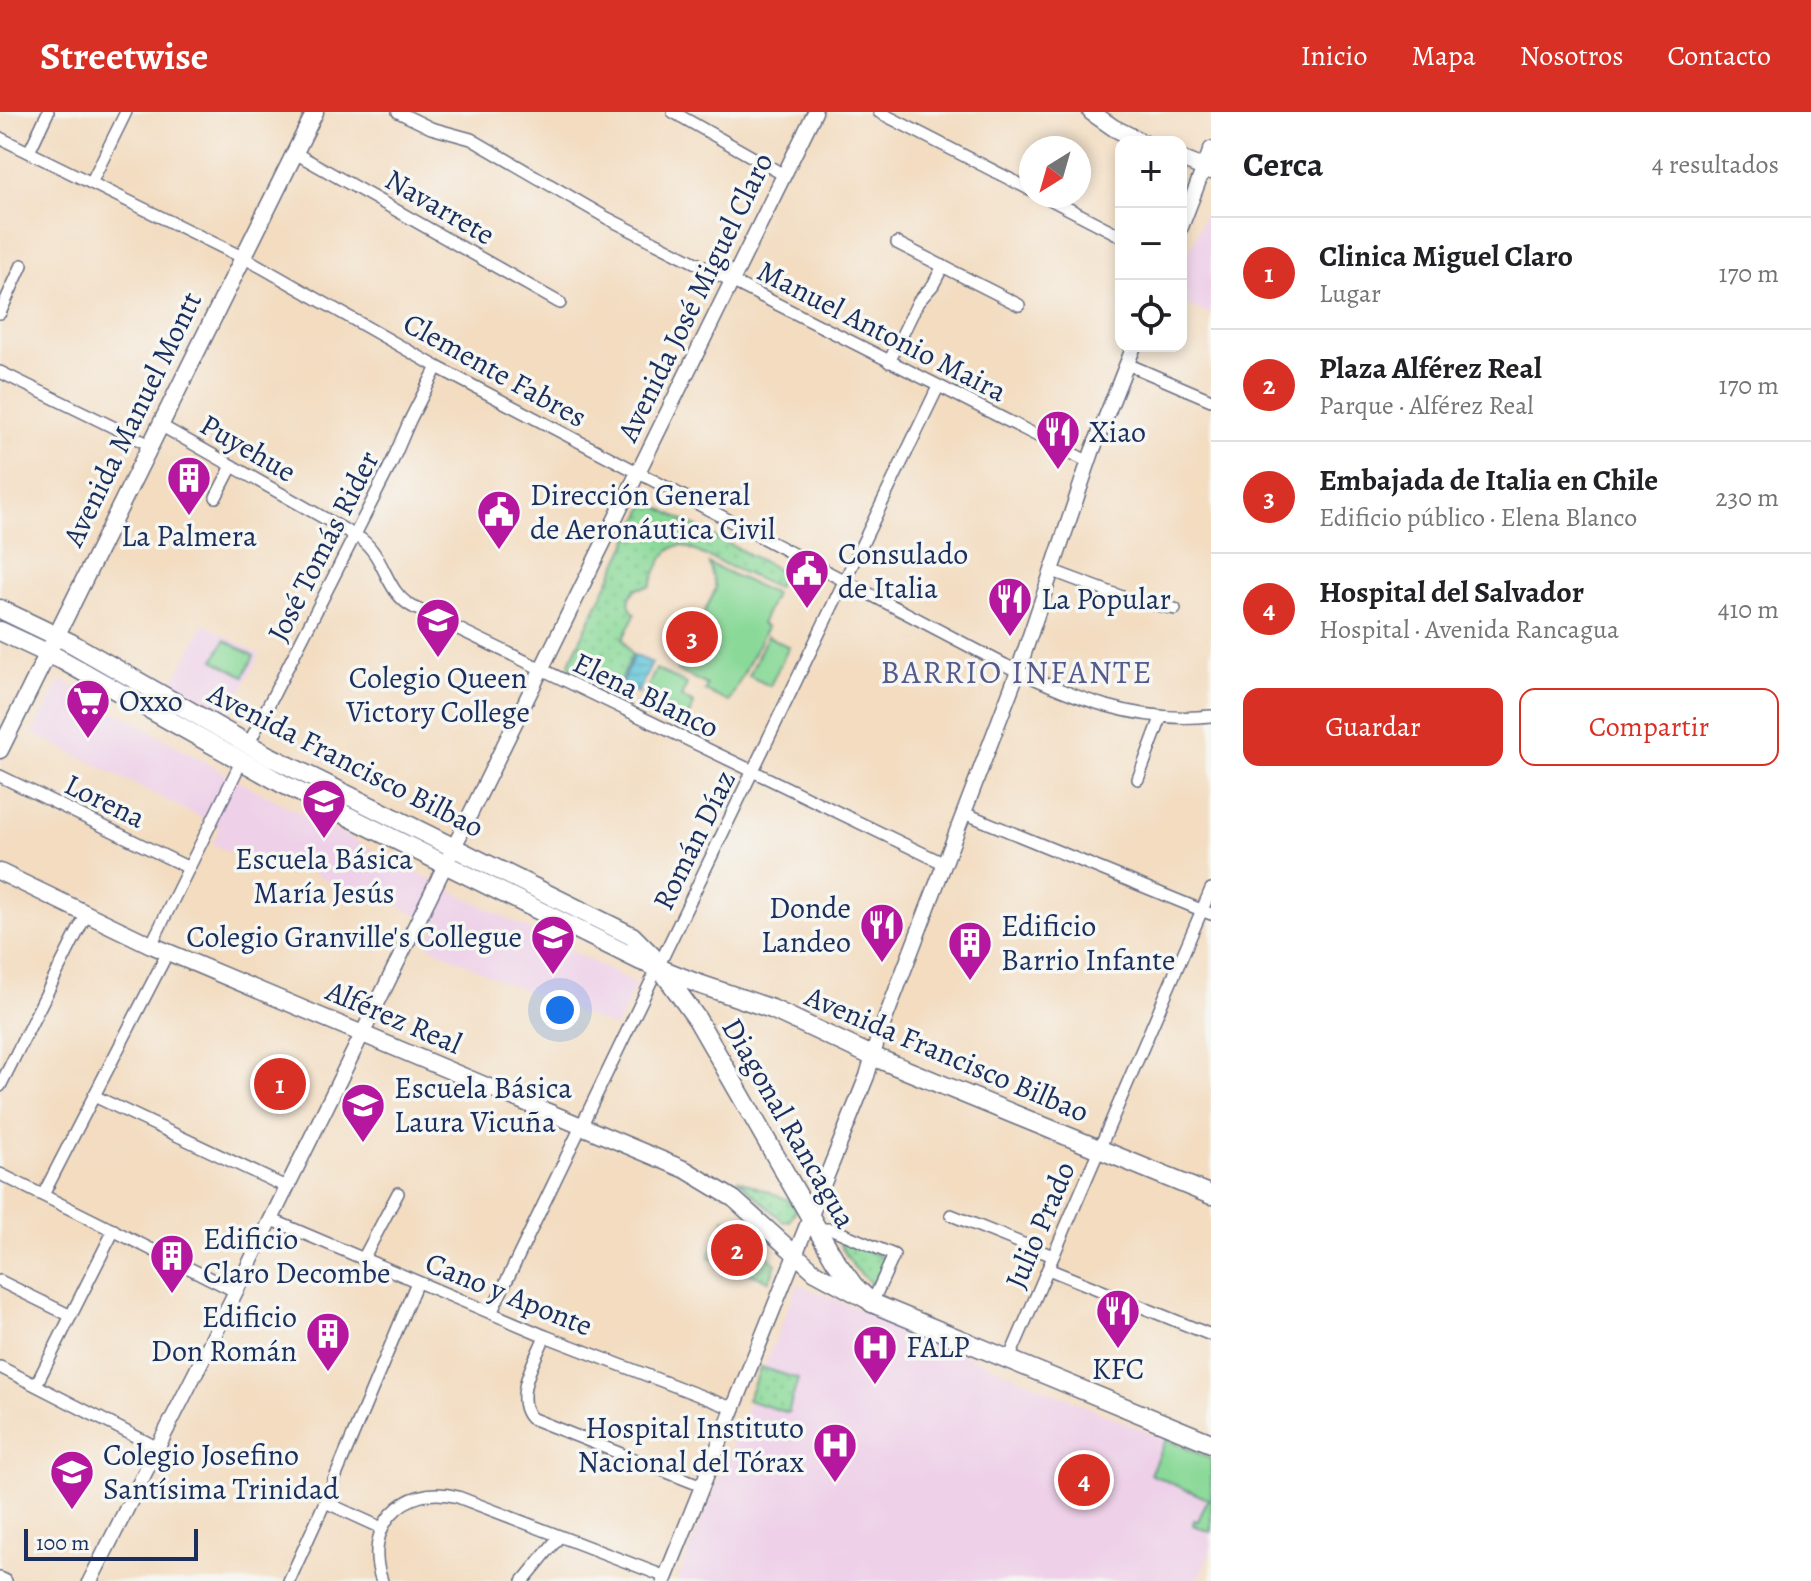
<!DOCTYPE html>
<html lang="es">
<meta charset="utf-8">
<style>
body{margin:0;font-family:Alegreya,serif;background:#f2f2f2;color:#202124}
.controls{position:absolute;right:24px;top:24px;display:grid;overflow:hidden;border-radius:16px;box-shadow:0 4px 12px #0003}
.controls button{width:72px;height:72px;display:grid;place-items:center;padding:0;border:0;border-bottom:2px solid #e0e0e0;background:#fff;color:#202124;font:40px sans-serif}
.compass{position:absolute;left:1019px;top:24px;width:72px;height:72px;border-radius:50%;background:#fff;box-shadow:0 4px 12px #0003;rotate:217deg}
.scale{position:absolute;left:24px;bottom:20px;width:174px;box-sizing:border-box;padding-left:8px;border:4px solid #1b2f5e;border-top:0;font-size:22px;line-height:28px;white-space:nowrap;color:#1b2f5e;-webkit-text-stroke:6px #f6f6f2;paint-order:stroke}
.you{position:absolute;left:560px;top:898px;width:28px;height:28px;margin:-20px;border:6px solid #fff;border-radius:50%;background:#1a73e8;box-shadow:0 0 0 12px #1a73e833}
.badge{display:grid;place-items:center;width:52px;height:52px;border-radius:50%;background:#d93025;color:#fff;font-size:26px;font-weight:700}
.pin{position:absolute;translate:-50% -50%;border:4px solid #fff;box-shadow:0 2px 8px #0006}
.list{margin:0;padding:0;list-style:none}
h2{display:flex;justify-content:space-between;align-items:center;height:104px;margin:0;padding:0 32px;font-size:34px}
h2 small{font-size:26px;font-weight:400;color:#757577}
.list li{display:grid;grid-template-columns:52px 1fr auto;gap:24px;align-items:center;box-sizing:border-box;height:112px;padding:0 32px;border-top:2px solid #e0e0e0}
.list b{display:block;font-size:30px;white-space:nowrap}
.list p{margin:0;font-size:26px;white-space:nowrap;color:#757577}
.list em{font-size:26px;font-style:normal;color:#757577}
.actions{display:flex;gap:16px;padding:24px 32px}
.actions a{flex:1;padding:18px 0;border:2px solid #d93025;border-radius:16px;text-align:center;font-size:28px;color:#d93025}
.actions .main{background:#d93025;color:#fff}
.icon{flex:none;width:44px;height:44px;fill:none;stroke:currentColor;stroke-width:2;stroke-linecap:round;stroke-linejoin:round}
.map{position:relative;flex:none;width:1211px;height:1469px;overflow:hidden}
header{display:flex;align-items:center;gap:48px;box-sizing:border-box;height:112px;padding:0 40px;background:#d93025;color:#fff}
header strong{font-size:38px}
nav{display:flex;gap:44px;margin-inline-start:auto;font-size:28px}
main{display:flex}
aside{flex:1;background:#fff}
.map>svg:first-child{display:block}
.built{fill:#eed0e8}
.green{fill:#8ad998;stroke:#52847b;stroke-width:2}
.park{fill:url(#park-dots);stroke:#52847b;stroke-width:2}
.water{fill:url(#water-rules);stroke:#3a789a;stroke-width:2}
.lines{fill:none;stroke-linecap:round;stroke-linejoin:round}
.minor-casing{stroke:#676c80;stroke-width:14}
.tertiary-casing{stroke:#676c80;stroke-width:17}
.secondary-casing{stroke:#676c80;stroke-width:19}
.primary-casing{stroke:#676c80;stroke-width:21}
.minor{stroke:#fff;stroke-width:11}
.tertiary{stroke:#fff;stroke-width:14}
.secondary{stroke:#fff;stroke-width:16}
.primary{stroke:#fff;stroke-width:18}
.labels{text-anchor:middle;dominant-baseline:central;stroke-width:7;stroke-linejoin:round;paint-order:stroke}
.street-label{font-size:30px;fill:#1b2f5e;stroke:#f6f6f2}
.poi-label{font-size:30px;fill:#1b2f5e;stroke:#f6f6f2;text-anchor:start}
.neighbourhood-label{font-size:32px;letter-spacing:2px;fill:#55598d;stroke:#f6f6f2}
</style>
<header>
<strong>Streetwise</strong>
<nav><a>Inicio</a><a>Mapa</a><a>Nosotros</a><a>Contacto</a></nav>
</header>
<main>
<div class="map">
<svg width="1211" height="1469" viewBox="0 0 1211 1469">
<defs>
<pattern id="park-dots" width="8" height="8" patternUnits="userSpaceOnUse" patternTransform="scale(2)"><rect width="8" height="8" fill="#8ad998"/><path d="M2 2h.1M6 6h.1" fill="none" stroke="#76bb85" stroke-width="1.8" stroke-linecap="round"/></pattern>
<pattern id="water-rules" width="6" height="5" patternUnits="userSpaceOnUse" patternTransform="scale(2)"><rect width="6" height="5" fill="#5ac2d7"/><path d="M0 2.5h6" fill="none" stroke="#4a9eb2"/></pattern>
</defs>
<rect width="100%" height="100%" fill="#f6f6f2"/>
<filter id="ink" filterUnits="userSpaceOnUse"><feTurbulence type="fractalNoise" baseFrequency=".0125" numOctaves="2"/><feDisplacementMap in="SourceGraphic" scale="16" xChannelSelector="R" yChannelSelector="G"/><feConvolveMatrix kernelMatrix="1 2 1 2 8 2 1 2 1" color-interpolation-filters="sRGB"/></filter>
<filter id="wash" filterUnits="userSpaceOnUse"><feTurbulence type="fractalNoise" baseFrequency=".006" numOctaves="4" result="noise"/><feDisplacementMap in="SourceGraphic" scale="32" xChannelSelector="R" yChannelSelector="G"/><feGaussianBlur stdDeviation="1.8" result="paint"/><feColorMatrix in="noise" values="0 0 0 0 0 0 0 0 0 0 0 0 0 0 0 0 0 1.4 0 .05"/><feComposite in="paint" operator="in"/></filter>
<g filter="url(#wash)">
<rect width="100%" height="100%" fill="#f3dcc0"/>
<g class="built">
<path d="M1207 96 1211 98V203L1181 190V161Z"/>
<path d="M204 512 260 543 230 601 173 570Z"/>
<path d="M61 568 238 669 636 872 616 916 497 867 427 833 436 812 358 775 354 780 272 744 264 757 213 732 220 715 33 621Z"/>
<path d="M798 1172 1211 1347V1438L1198 1469H677Z"/>
</g>
<g class="green">
<path d="M709 452 775 482 761 512 767 515 729 590 705 579 707 573 677 558 716 476Z"/>
<path d="M767 524 789 535 770 574 749 564Z"/>
<path d="M225 528 254 544 244 564 214 548Z"/>
<path d="M656 557 687 572 681 585 694 592 685 612 640 591Z"/>
<path d="M1166 1327 1211 1347V1420L1193 1413 1194 1408 1198 1409 1208 1387 1150 1362Z"/>
</g>
<g class="park">
<path d="M650 391 783 460 777 476 682 433C663 435 657 458 650 474L635 477C628 487 627 493 635 502L623 527 632 543 616 579 571 558 569 551 645 394Z"/>
<path d="M737 1067 789 1088 796 1097 790 1109 784 1110Z"/>
<path d="M725 1106 776 1152 769 1169 709 1146Z"/>
<path d="M841 1126 886 1147 874 1174 854 1155 840 1133Z"/>
<path d="M761 1255 798 1267 788 1301 747 1288Z"/>
</g>
<path class="water" d="M634 543 652 551 638 581 621 573Z"/>
</g>
<g filter="url(#ink)">
<g class="lines">
<g class="minor-casing">
<g id="minor">
<path d="M398 0 431 16 471 27 607 106 1089 350"/>
<path d="M673 0 784 63"/>
<path d="M879 0 1031 78"/>
<path d="M0 26 254 151 437 255 1005 553C1072 585 1136 612 1211 604"/>
<path d="M29 40 48 0"/>
<path d="M295 41 560 191"/>
<path d="M91 71 126 0"/>
<path d="M1044 84 1121 124"/>
<path d="M897 131 1019 193"/>
<path d="M0 201 22 153"/>
<path d="M889 250 918 190 933 173 943 154"/>
<path d="M1127 252 1211 288"/>
<path d="M0 260 150 333"/>
<path d="M160 313 361 427C386 446 385 480 413 495L945 752"/>
<path d="M216 385 232 354"/>
<path d="M1053 459 1125 486 1175 497"/>
<path d="M248 633 392 350 410 308 437 255"/>
<path d="M0 664 189 756"/>
<path d="M1138 667 1161 606"/>
<path d="M964 701 1211 802"/>
<path d="M151 833 241 650"/>
<path d="M0 974 86 803"/>
<path d="M94 984 286 1075"/>
<path d="M0 1062 235 1179"/>
<path d="M43 1083 168 840"/>
<path d="M951 1103 1053 1144"/>
<path d="M270 1107 545 1224 732 1296"/>
<path d="M818 1117H832L894 1143 872 1191"/>
<path d="M363 1147 398 1081"/>
<path d="M1048 1157 1211 1223"/>
<path d="M0 1169 71 1204"/>
<path d="M491 1201 938 275"/>
<path d="M545 1224C536 1247 512 1284 531 1306L702 1374"/>
<path d="M1009 1247 1211 777"/>
<path d="M0 1255 158 1336"/>
<path d="M36 1273 114 1118"/>
<path d="M325 1390 382 1416"/>
<path d="M0 1466 6 1469"/>
<path d="M289 1469 325 1390 417 1170"/>
<path d="M382 1469C362 1416 403 1370 458 1385L666 1465"/>
<path d="M523 1469 559 1425"/>
</g>
</g>
<g class="tertiary-casing">
<g id="tertiary">
<path d="M1181 115 1211 37"/>
<path d="M90 1469 205 1242 815 0"/>
<path d="M664 1469 867 964 878 926 1018 559 1092 340 1134 234"/>
</g>
</g>
<g class="secondary-casing">
<g id="secondary">
<path d="M1091 0 1114 16 1142 30"/>
<path d="M1181 47 1211 59"/>
<path d="M0 638 315 0"/>
<path d="M0 760 151 833 686 1058 734 1087 815 1160 865 1187"/>
</g>
</g>
<g class="primary-casing">
<g id="primary">
<path d="M0 497 71 531 267 643 632 824 651 843 697 907 835 1148 854 1174 872 1191 1211 1331"/>
<path d="M0 519 62 548 281 671 641 849 696 871 772 897 872 944 1211 1083"/>
</g>
</g>
<use href="#minor" class="minor"/>
<use href="#tertiary" class="tertiary"/>
<use href="#secondary" class="secondary"/>
<use href="#primary" class="primary"/>
</g>
</g>
<defs>
<g id="restaurant-pin" transform="scale(2.3)"><path d="M0 17L-7.5 6A9.5 9.5 0 1 1 7.5 6Z" fill="#b5179e" stroke="#f6f6f2"/><path d="M-5-6h1v4h1v-4h1v4h1v-4h1v5L-1.5 .5V6h-2V.5L-5-1ZM5-6V6H3V1.5H1.5Q1.5-4 5-6Z" fill="#fff"/></g>
<g id="building-pin" transform="scale(2.3)"><path d="M0 17L-7.5 6A9.5 9.5 0 1 1 7.5 6Z" fill="#b5179e" stroke="#f6f6f2"/><path d="M-4-6H4V6H1V3H-1V6H-4ZM-2.5-4.3h1.7v1.8h-1.7ZM.8-4.3h1.7v1.8H.8ZM-2.5-1h1.7V.8h-1.7ZM.8-1h1.7V.8H.8Z" fill="#fff"/></g>
<g id="civic-pin" transform="scale(2.3)"><path d="M0 17L-7.5 6A9.5 9.5 0 1 1 7.5 6Z" fill="#b5179e" stroke="#f6f6f2"/><path d="M-.6-6.5H3V-4.5H.6V-3L4-1V1h2V6H-6V1h2V-1L-.6-3ZM-1.2 2.5V6h2.4V2.5Z" fill="#fff"/></g>
<g id="school-pin" transform="scale(2.3)"><path d="M0 17L-7.5 6A9.5 9.5 0 1 1 7.5 6Z" fill="#b5179e" stroke="#f6f6f2"/><path d="M0-5L7-2L0 1L-7-2ZM-4 1L0 2.5L4 1V4Q0 6-4 4Z" fill="#fff"/></g>
<g id="supermarket-pin" transform="scale(2.3)"><path d="M0 17L-7.5 6A9.5 9.5 0 1 1 7.5 6Z" fill="#b5179e" stroke="#f6f6f2"/><path d="M-6-5.5h2.5l.6 2H6L4.5 2H-2.5L-4.4-4H-6ZM-1.5 3.2a1.3 1.3 0 1 0 .1 0ZM3 3.2a1.3 1.3 0 1 0 .1 0Z" fill="#fff"/></g>
<g id="hospital-pin" transform="scale(2.3)"><path d="M0 17L-7.5 6A9.5 9.5 0 1 1 7.5 6Z" fill="#b5179e" stroke="#f6f6f2"/><path d="M-5-5h3v3.5h4V-5h3V5h-3V1.5h-4V5h-3Z" fill="#fff"/></g>
</defs>
<g fill-rule="evenodd">
<use href="#restaurant-pin" x="1058" y="320"/>
<use href="#building-pin" x="189" y="366"/>
<use href="#civic-pin" x="499" y="400"/>
<use href="#civic-pin" x="807" y="459"/>
<use href="#restaurant-pin" x="1010" y="487"/>
<use href="#school-pin" x="438" y="508"/>
<use href="#supermarket-pin" x="88" y="589"/>
<use href="#school-pin" x="324" y="689"/>
<use href="#restaurant-pin" x="882" y="813"/>
<use href="#school-pin" x="553" y="825"/>
<use href="#building-pin" x="970" y="831"/>
<use href="#school-pin" x="363" y="993"/>
<use href="#building-pin" x="172" y="1144"/>
<use href="#restaurant-pin" x="1118" y="1199"/>
<use href="#building-pin" x="328" y="1222"/>
<use href="#hospital-pin" x="875" y="1235"/>
<use href="#hospital-pin" x="835" y="1333"/>
<use href="#school-pin" x="72" y="1360"/>
</g>
<g class="labels">
<g class="street-label">
<text transform="translate(440 95) rotate(30)">Navarrete</text>
<text transform="translate(695 185) rotate(-64)">Avenida José Miguel Claro</text>
<text transform="translate(882 219) rotate(27)">Manuel Antonio Maira</text>
<text transform="translate(495 258) rotate(29)">Clemente Fabres</text>
<text transform="translate(132 307) rotate(-64)">Avenida Manuel Montt</text>
<text transform="translate(248 336) rotate(30)">Puyehue</text>
<text transform="translate(323 434) rotate(-63)">José Tomás Rider</text>
<text transform="translate(646 583) rotate(26)">Elena Blanco</text>
<text transform="translate(346 648) rotate(27)">Avenida Francisco Bilbao</text>
<text transform="translate(105 689) rotate(26)">Lorena</text>
<text transform="translate(694 728) rotate(-64)">Román Díaz</text>
<text transform="translate(394 905) rotate(23)">Alférez Real</text>
<text transform="translate(947 942) rotate(23)">Avenida Francisco Bilbao</text>
<text transform="translate(789 1011) rotate(60)">Diagonal Rancagua</text>
<text transform="translate(1040 1113) rotate(-67)">Julio Prado</text>
<text transform="translate(509 1182) rotate(22)">Cano y Aponte</text>
</g>
<g class="poi-label">
<text x="1089" y="320">Xiao</text>
<text x="530" y="383">Dirección General<tspan x="530" dy="34">de Aeronáutica Civil</tspan></text>
<text x="189" y="424" text-anchor="middle">La Palmera</text>
<text x="838" y="442">Consulado<tspan x="838" dy="34">de Italia</tspan></text>
<text x="1041" y="487">La Popular</text>
<text x="438" y="566" text-anchor="middle">Colegio Queen<tspan x="438" dy="34">Victory College</tspan></text>
<text x="119" y="589">Oxxo</text>
<text x="324" y="747" text-anchor="middle">Escuela Básica<tspan x="324" dy="34">María Jesús</tspan></text>
<text x="851" y="796" text-anchor="end">Donde<tspan x="851" dy="34">Landeo</tspan></text>
<text x="1001" y="814">Edificio<tspan x="1001" dy="34">Barrio Infante</tspan></text>
<text x="522" y="825" text-anchor="end">Colegio Granville's Collegue</text>
<text x="394" y="976">Escuela Básica<tspan x="394" dy="34">Laura Vicuña</tspan></text>
<text x="203" y="1127">Edificio<tspan x="203" dy="34">Claro Decombe</tspan></text>
<text x="297" y="1205" text-anchor="end">Edificio<tspan x="297" dy="34">Don Román</tspan></text>
<text x="906" y="1235">FALP</text>
<text x="1118" y="1257" text-anchor="middle">KFC</text>
<text x="804" y="1316" text-anchor="end">Hospital Instituto<tspan x="804" dy="34">Nacional del Tórax</tspan></text>
<text x="103" y="1343">Colegio Josefino<tspan x="103" dy="34">Santísima Trinidad</tspan></text>
</g>
<g class="neighbourhood-label">
<text x="1017" y="560">BARRIO INFANTE</text>
</g>
</g>
</svg>
<div class="controls">
<button>+</button>
<button>−</button>
<button><svg class="icon" aria-label="locate" viewBox="0 0 24 24"><circle cx="12" cy="12" r="6"/><path d="M12 2v4M12 18v4M2 12h4M18 12h4"/></svg></button>
</div>
<svg class="compass" viewBox="-18 -18 36 36"><path d="M0-13l5 13h-10z" fill="#e53935"/><path d="M0 13l5-13h-10z" fill="#757577"/></svg>
<div class="scale">100 m</div>
<div class="you"></div>
<div class="pin badge" style="left:280px;top:972px">1</div>
<div class="pin badge" style="left:737px;top:1138px">2</div>
<div class="pin badge" style="left:692px;top:525px">3</div>
<div class="pin badge" style="left:1084px;top:1368px">4</div>
</div>
<aside>
<h2>Cerca<small>4 resultados</small></h2>
<ul class="list">
<li><span class="badge">1</span><div><b>Clinica Miguel Claro</b><p>Lugar</p></div><em>170 m</em></li>
<li><span class="badge">2</span><div><b>Plaza Alférez Real</b><p>Parque · Alférez Real</p></div><em>170 m</em></li>
<li><span class="badge">3</span><div><b>Embajada de Italia en Chile</b><p>Edificio público · Elena Blanco</p></div><em>230 m</em></li>
<li><span class="badge">4</span><div><b>Hospital del Salvador</b><p>Hospital · Avenida Rancagua</p></div><em>410 m</em></li>
</ul>
<div class="actions"><a class="main">Guardar</a><a>Compartir</a></div>
</aside>
</main>
